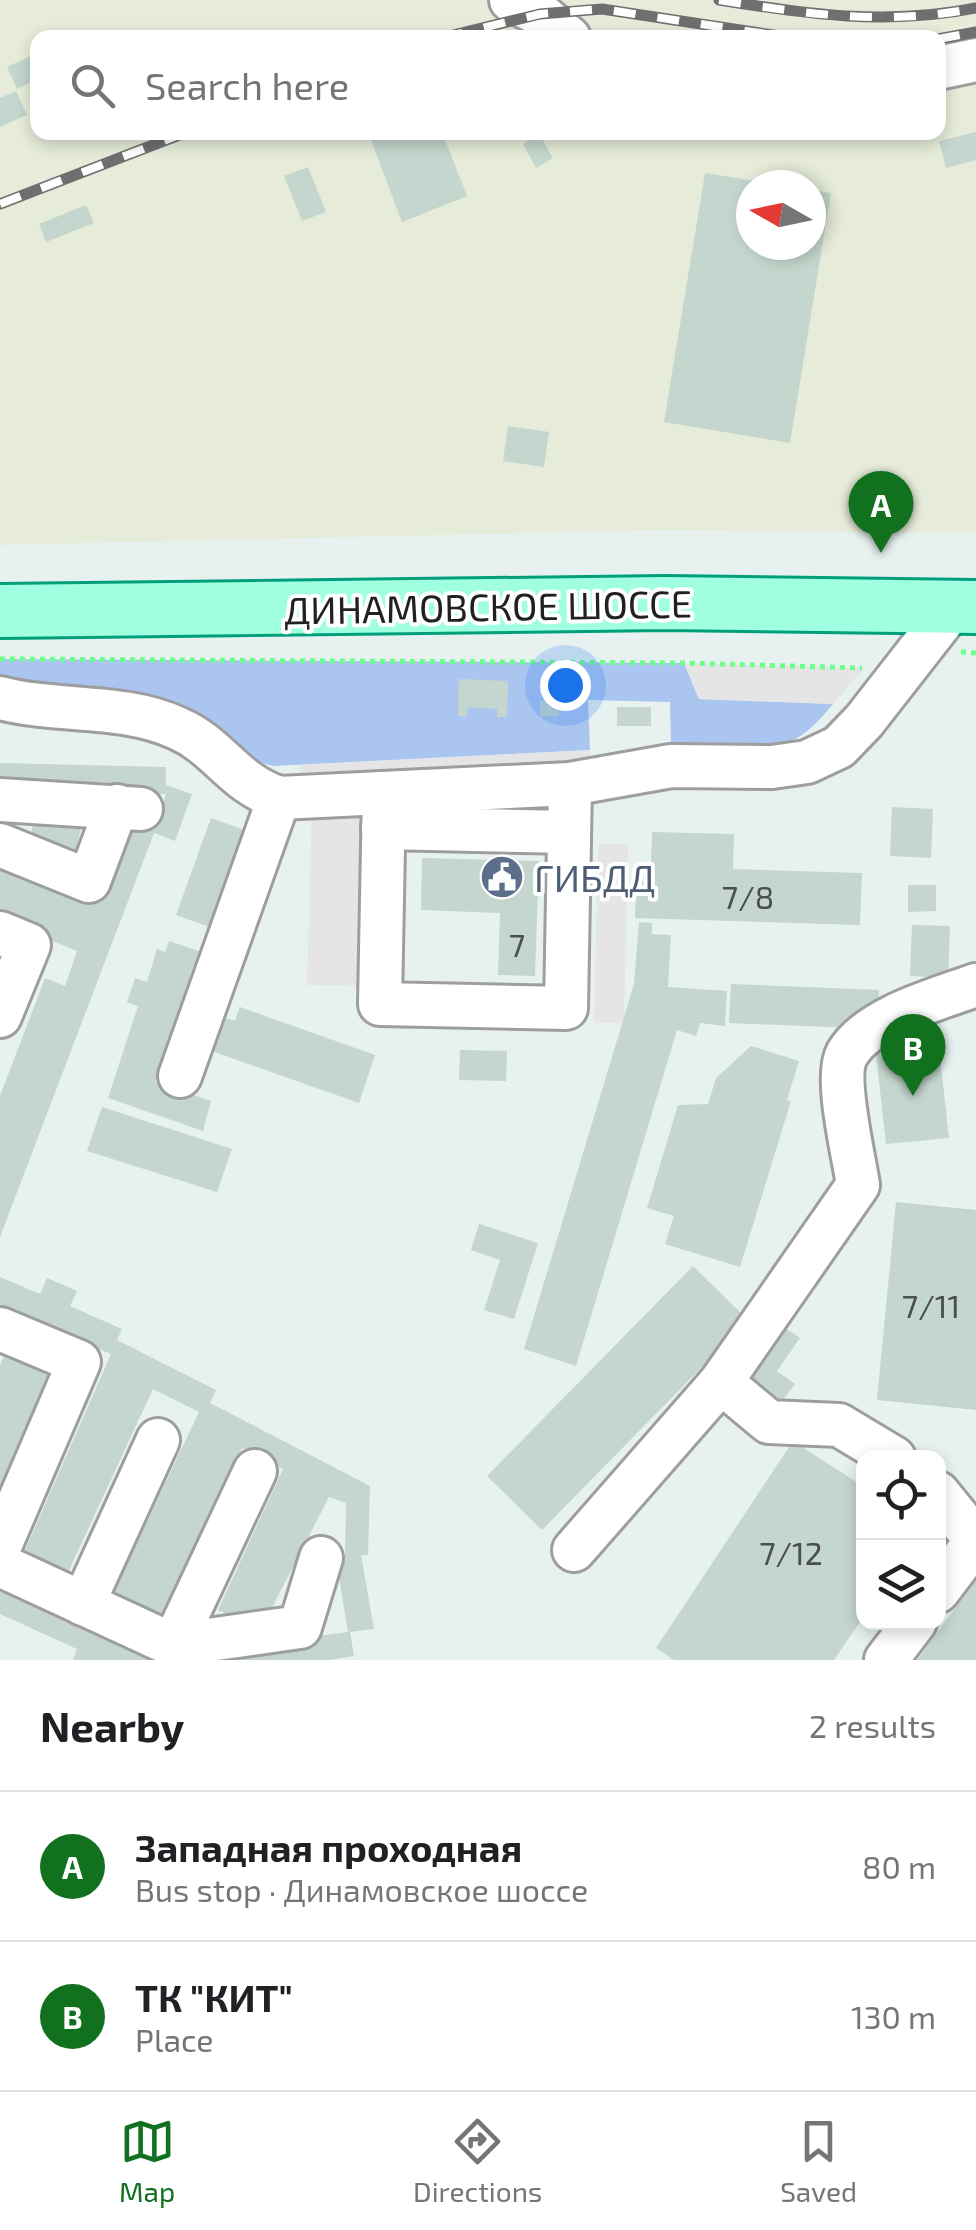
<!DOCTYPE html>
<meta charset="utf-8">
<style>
body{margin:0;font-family:"Exo 2",sans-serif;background:#f2f2f2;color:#202124}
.controls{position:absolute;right:30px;bottom:30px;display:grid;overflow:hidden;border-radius:20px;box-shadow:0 5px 15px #0003}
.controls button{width:90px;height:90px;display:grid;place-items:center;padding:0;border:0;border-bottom:2px solid #e0e0e0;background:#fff;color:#202124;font:50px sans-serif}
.compass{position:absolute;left:736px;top:170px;width:90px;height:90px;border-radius:50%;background:#fff;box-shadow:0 5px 15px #0003;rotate:279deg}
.you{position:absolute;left:565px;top:685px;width:35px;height:35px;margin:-25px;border:8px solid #fff;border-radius:50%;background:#1a73e8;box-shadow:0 0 0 15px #1a73e833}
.badge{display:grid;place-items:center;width:65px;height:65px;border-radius:50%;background:#12711e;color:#fff;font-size:32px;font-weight:700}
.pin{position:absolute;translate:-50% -82px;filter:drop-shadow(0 2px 5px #0008)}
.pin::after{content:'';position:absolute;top:52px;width:35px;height:30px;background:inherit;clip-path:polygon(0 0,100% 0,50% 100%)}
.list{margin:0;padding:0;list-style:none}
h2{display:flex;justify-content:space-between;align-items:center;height:130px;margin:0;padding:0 40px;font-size:42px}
h2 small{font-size:32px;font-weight:400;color:#757577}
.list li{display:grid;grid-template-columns:65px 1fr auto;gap:30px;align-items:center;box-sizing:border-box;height:150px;padding:0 40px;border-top:2px solid #e0e0e0}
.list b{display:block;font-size:38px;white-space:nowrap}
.list p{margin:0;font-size:32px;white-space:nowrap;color:#757577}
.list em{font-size:32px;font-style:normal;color:#757577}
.icon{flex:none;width:55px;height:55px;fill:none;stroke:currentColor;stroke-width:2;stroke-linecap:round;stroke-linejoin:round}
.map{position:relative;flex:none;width:976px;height:1660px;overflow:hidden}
.search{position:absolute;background:#fff;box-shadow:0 5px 15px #0003;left:30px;right:30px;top:30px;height:110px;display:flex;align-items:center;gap:25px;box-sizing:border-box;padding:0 35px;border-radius:20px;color:#757577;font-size:38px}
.sheet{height:430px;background:#fff}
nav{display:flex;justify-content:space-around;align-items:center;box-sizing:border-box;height:140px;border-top:2px solid #e0e0e0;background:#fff;font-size:28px;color:#757577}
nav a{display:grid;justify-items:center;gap:5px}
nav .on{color:#12711e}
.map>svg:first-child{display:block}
.industrial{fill:#e6ecd9;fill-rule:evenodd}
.grass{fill:#aac5f0}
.parking{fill:#e5e5e5}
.building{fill:#c4d6cd}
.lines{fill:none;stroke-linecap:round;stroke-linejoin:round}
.minor-casing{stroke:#9e9e9e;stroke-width:48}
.major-casing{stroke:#009f7b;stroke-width:58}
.path{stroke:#6cff8a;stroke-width:5;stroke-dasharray:5 5;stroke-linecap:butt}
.minor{stroke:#fff;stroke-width:42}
.major{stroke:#a0ffe0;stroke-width:52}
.rail-casing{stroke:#6f6f6f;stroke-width:11}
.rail{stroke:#fff;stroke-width:8;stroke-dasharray:22;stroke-linecap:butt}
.labels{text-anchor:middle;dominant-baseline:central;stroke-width:8;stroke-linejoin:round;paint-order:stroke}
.number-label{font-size:32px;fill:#4a4e4c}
.street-label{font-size:38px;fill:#212121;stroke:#fff}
.service-label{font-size:38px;fill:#4e5e75;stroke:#fff;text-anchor:start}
</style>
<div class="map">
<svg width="976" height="1660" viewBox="0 0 976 1660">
<rect width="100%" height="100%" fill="#e7f2f0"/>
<path class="industrial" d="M0 0H976V533L662 530 0 545ZM38 38H938V132H38ZM751 185H811V245H751Z"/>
<path class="grass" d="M0 659 684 663 699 699 833 704C793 753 779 746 721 752L711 743 671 744 670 702 588 700 590 750 273 766 0 684Z"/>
<g class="parking">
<path d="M684 663 865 668 833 704 699 699Z"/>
<path d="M590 750 591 773 301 784V765Z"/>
<path d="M312 806 370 807 365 986 307 985Z"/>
<path d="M598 844H628L624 1023H594Z"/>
</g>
<g class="building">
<path d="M38 53V79L17 89 7 67Z"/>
<path d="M16 91 27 115 0 127V98Z"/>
<path d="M368 132H442L467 196 402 222Z"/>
<path d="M976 132V160L946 168 939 141Z"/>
<path d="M539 134 553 158 536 168 523 144Z"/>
<path d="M308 167 326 212 302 221 284 176Z"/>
<path d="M705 173 768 183 751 185V245H811V190L831 193 790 443 664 422Z"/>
<path d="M86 205 94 223 46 242 39 224Z"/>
<path d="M508 426 549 432 544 467 503 461Z"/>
<path d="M459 679 508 681 507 717H497V709L468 707 467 717 458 716Z"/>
<path d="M559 700V716L540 717V701Z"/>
<rect x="617" y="707" width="34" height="19"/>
<path d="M0 763 166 767V785L192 794 175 841 154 833 0 1237V1096L45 978 65 986 77 951 0 920V862L97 900 129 819 155 829 166 794 0 789Z"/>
<path d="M892 807 933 809 931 858 890 856Z"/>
<path d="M35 815 82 825 75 853 29 843Z"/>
<path d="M211 818 247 831 212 928 176 915Z"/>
<path d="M652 832 734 834 733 869 862 873 860 925 635 918 637 866 651 867Z"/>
<path d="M422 858 539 861 535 976 498 975 500 913 421 910Z"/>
<path d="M908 885H936V911L908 912Z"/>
<path d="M639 922 652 923V934L671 935 668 987 727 991 725 1026 700 1023 696 1036 677 1030 576 1366 524 1349 634 984Z"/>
<path d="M912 925 950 926 948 978 910 976Z"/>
<path d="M169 941 210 955 205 971 193 967 155 1082 211 1101 203 1131 108 1098 138 1006 127 1002 135 978 147 982 157 949 165 952Z"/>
<path d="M731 984 879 990 878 1029 729 1023Z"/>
<path d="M240 1007 375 1055 359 1103 203 1048 215 1014 235 1021Z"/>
<path d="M751 1046 799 1061 787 1100 791 1101 740 1267 665 1244 674 1216 647 1208 678 1105 708 1104 716 1078Z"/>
<path d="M939 1047 949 1138 886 1144 876 1054Z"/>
<path d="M460 1050 507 1051 506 1081 459 1080Z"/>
<path d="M102 1107 232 1149 217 1192 87 1151Z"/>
<path d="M896 1202 976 1210V1410L877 1400Z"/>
<path d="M479 1224 538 1243 514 1319 484 1310 500 1260 471 1250Z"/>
<path d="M693 1266 748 1320 542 1530 487 1476Z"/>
<path d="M0 1277 40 1294 47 1278 77 1291 70 1306 122 1329 117 1340 216 1390 210 1403 370 1486 368 1555H361L374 1629 350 1632 354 1656 329 1660H73L77 1649 0 1614V1586L158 1657 348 1632 336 1559 345 1558 346 1503 329 1497 261 1629 218 1610 283 1469 242 1448 159 1625 109 1602 199 1412 153 1389 65 1579 22 1557 111 1354 0 1307Z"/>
<path d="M775 1321 800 1338 777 1371 795 1384 778 1407 737 1378Z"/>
<path d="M8 1348 55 1369 0 1491V1365Z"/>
<path d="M793 1441 864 1487V1616L834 1660H674L656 1648Z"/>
<path d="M976 1580V1660H917Z"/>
</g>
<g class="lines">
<g class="minor-casing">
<g id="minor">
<path d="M511 0 540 14 569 38"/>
<path d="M938 68 976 60"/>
<path d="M0 698C58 713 122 703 177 728 219 746 232 782 279 798L570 784 671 766 772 767 807 762 839 747 864 721 953 607"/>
<path d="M384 793 380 1004 566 1008 570 784"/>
<path d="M0 800 141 809"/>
<path d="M383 828 569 832"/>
<path d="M0 845 89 881 117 806"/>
<path d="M0 933 29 945 0 1016"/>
<path d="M180 1076 279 798"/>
<path d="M0 1329 79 1362 0 1546"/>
<path d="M721 1382 769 1422 839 1425 894 1458"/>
<path d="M938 1493 976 1540"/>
<path d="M574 1550 721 1382 858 1185C854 1157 834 1077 847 1054 869 1017 938 999 976 985"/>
<path d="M0 1565 173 1645 300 1627 321 1558"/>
<path d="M938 1591 976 1541"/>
<path d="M83 1604 158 1440"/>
<path d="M173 1645 255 1471"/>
<path d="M886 1660 915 1622"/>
</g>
</g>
<g class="major-casing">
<path id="major" d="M0 611 666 603 976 607"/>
</g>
<g class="path">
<path d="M961 652 976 653"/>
<path d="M0 659 684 663 862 668"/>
</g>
<use href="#minor" class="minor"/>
<use href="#major" class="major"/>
<g class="rail-casing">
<g id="rail">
<path d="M719 0C806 14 888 26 976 8"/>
<path d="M441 38 540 14 602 9 793 38"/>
<path d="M938 39 976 32"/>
<path d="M0 204 187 132"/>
</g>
</g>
<use href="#rail" class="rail"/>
</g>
<defs>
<g id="civic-disc" transform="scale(2.25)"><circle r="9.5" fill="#5c6f8a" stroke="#fff"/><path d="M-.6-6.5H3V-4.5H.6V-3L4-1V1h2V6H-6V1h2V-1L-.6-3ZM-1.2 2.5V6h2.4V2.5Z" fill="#fff"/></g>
</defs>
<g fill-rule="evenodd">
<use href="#civic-disc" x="502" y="877"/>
</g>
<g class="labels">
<g class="number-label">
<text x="748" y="896">7/8</text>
<text x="517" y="944">7</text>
<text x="931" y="1305">7/11</text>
<text x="791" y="1552">7/12</text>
</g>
<g class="street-label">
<text transform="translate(488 606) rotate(-1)">ДИНАМОВСКОЕ ШОССЕ</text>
</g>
<g class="service-label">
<text x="534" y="877">ГИБДД</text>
</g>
</g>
</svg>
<div class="controls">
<button><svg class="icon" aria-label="locate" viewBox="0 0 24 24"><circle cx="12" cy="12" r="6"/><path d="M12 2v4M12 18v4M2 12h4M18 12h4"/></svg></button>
<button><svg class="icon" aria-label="layers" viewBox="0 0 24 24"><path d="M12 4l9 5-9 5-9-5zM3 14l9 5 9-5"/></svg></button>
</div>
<svg class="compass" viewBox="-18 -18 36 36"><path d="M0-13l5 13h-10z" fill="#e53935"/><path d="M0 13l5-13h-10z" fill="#757577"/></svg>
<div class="you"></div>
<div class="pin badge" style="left:881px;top:553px">A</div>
<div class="pin badge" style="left:913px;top:1096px">B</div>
<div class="search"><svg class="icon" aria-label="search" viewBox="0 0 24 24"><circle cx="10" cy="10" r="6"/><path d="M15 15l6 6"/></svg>Search here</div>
</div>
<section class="sheet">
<h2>Nearby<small>2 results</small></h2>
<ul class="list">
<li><span class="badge">A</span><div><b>Западная проходная</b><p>Bus stop · Динамовское шоссе</p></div><em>80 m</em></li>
<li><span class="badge">B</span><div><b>ТК &quot;КИТ&quot;</b><p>Place</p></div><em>130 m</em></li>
</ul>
</section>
<nav>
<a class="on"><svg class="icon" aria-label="map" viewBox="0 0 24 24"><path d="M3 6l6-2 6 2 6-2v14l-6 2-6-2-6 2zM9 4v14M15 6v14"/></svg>Map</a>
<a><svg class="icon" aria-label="directions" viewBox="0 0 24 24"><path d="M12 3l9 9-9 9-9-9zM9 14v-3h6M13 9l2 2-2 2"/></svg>Directions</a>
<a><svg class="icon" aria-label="saved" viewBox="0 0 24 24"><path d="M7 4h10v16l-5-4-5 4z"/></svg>Saved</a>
</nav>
